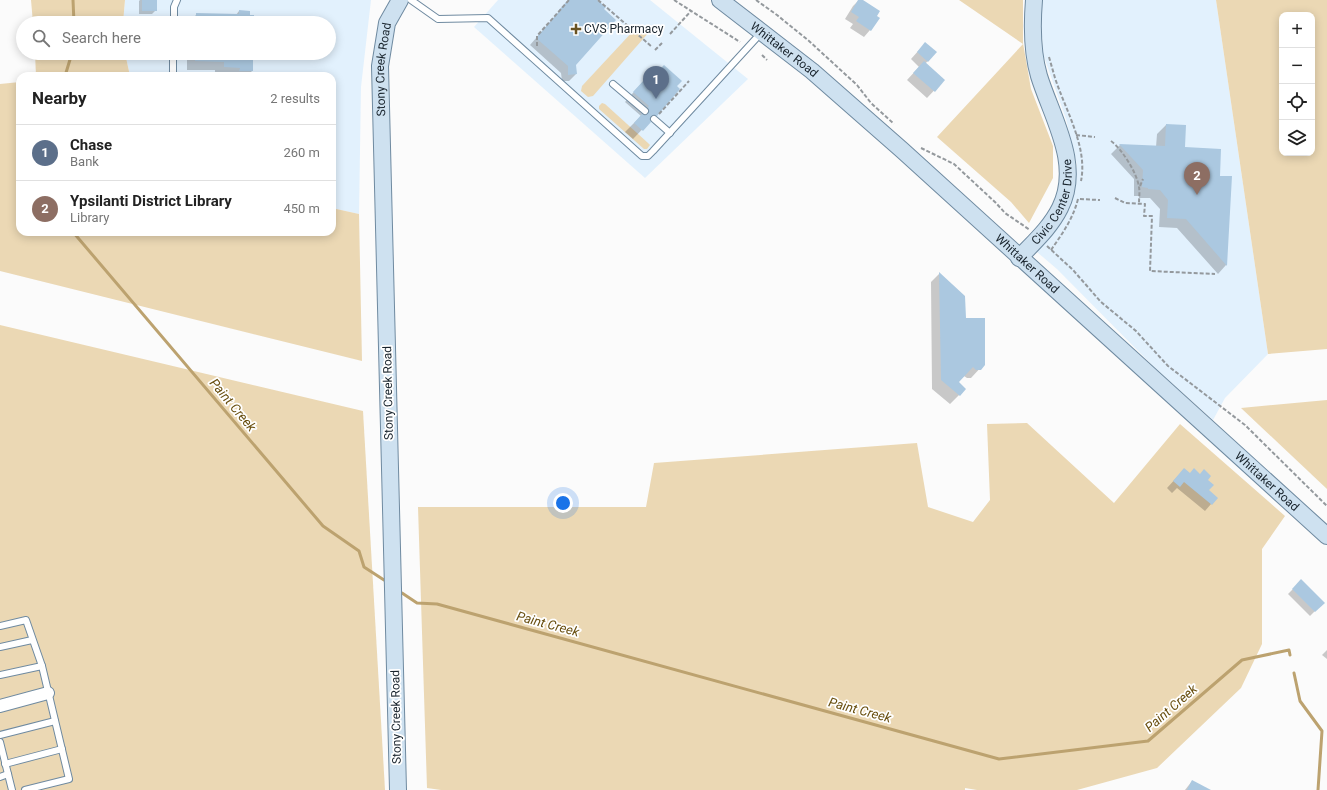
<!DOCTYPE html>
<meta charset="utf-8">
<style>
body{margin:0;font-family:Roboto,sans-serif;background:#f2f2f2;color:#222}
.controls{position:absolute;right:12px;top:12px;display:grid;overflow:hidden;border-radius:8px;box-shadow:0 2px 10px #0003}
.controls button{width:36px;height:36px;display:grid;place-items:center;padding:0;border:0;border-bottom:1px solid #e0e0e0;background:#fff;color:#222;font:20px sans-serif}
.you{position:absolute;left:563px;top:503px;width:14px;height:14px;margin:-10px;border:3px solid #fff;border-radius:50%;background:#1a73e8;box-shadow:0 0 0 6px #1a73e833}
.badge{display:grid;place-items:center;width:26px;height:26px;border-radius:50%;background:#0f766e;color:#fff;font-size:13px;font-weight:700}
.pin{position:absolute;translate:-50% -33px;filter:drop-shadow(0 1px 2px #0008)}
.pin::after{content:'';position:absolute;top:21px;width:14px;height:12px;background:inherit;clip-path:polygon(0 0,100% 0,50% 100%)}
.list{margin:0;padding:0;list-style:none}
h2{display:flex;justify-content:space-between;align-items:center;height:52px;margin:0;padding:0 16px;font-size:17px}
h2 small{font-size:13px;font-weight:400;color:#767676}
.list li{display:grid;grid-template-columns:26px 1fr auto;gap:12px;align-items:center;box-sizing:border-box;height:56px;padding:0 16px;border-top:1px solid #e0e0e0}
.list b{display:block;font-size:15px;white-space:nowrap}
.list p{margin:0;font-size:13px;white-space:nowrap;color:#767676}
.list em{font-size:13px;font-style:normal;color:#767676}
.icon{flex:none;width:22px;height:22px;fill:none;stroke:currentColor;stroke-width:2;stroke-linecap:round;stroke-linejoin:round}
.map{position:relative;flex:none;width:1327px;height:790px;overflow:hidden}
.search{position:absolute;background:#fff;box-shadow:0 2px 10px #0003;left:16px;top:16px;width:320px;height:44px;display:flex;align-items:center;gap:10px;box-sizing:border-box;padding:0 14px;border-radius:22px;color:#767676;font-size:15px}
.panel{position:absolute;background:#fff;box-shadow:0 2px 10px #0003;left:16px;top:72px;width:320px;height:164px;border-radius:12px}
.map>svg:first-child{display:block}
.built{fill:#e2f1fd}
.green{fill:#ebd8b4;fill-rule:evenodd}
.shadow{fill:#0003}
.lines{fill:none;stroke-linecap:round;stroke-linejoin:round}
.stream{stroke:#bca26f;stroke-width:3}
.building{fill:#abc8e0}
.lane-casing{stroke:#6f8aa0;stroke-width:8}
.street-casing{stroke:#6f8aa0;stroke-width:14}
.secondary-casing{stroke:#6f8aa0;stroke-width:18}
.path{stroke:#94999d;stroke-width:2;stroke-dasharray:4 2;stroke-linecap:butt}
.lane{stroke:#fff;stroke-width:6}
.street{stroke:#fff;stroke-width:12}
.secondary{stroke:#cee1f0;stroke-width:16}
.poi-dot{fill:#685221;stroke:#fff;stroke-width:1.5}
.labels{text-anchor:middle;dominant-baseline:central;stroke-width:3.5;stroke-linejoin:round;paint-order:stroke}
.poi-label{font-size:12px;fill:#19242d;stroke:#fff;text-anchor:start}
.street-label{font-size:12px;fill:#19242d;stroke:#fff}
.water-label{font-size:13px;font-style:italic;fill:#684e0e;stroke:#fff}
</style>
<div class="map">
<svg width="1327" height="790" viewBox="0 0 1327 790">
<rect width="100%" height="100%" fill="#fbfbfb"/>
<g class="built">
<path d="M125 0H371L361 87 359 214 332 208V76H130L125 53H329V23H123Z"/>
<path d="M498 0H650L748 79 645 178 474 27Z"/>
<path d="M1040 0H1216L1268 354 1225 398 1213 420 1152 365 1057 269 1037 252 1070 207 1077 165 1066 119 1043 54Z"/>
</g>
<g class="green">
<path d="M31 0H125L123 23H33Z"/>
<path d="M959 0H1023V43L1031 89 1053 146V178L1029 223 1011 202 937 137 1023 44Z"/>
<path d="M1216 0H1327V349L1268 354ZM1282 15H1312V153H1282Z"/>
<path d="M635 29H645L650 31 593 96 588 97 581 91 582 86Z"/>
<path d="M35 53H125L130 76H36Z"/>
<path d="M20 82V232H332V208L359 214 362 361 0 271V84Z"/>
<path d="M602 103 605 104 648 143 650 145 647 149H644L599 109V106Z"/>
<path d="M0 325 363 411 385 790H0Z"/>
<path d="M1327 400V489L1241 408Z"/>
<path d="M1027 423 1114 503 1180 424 1285 516 1262 549V644L1241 688 1157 768 1077 790H977L965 788V790H441L427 788 418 507H646L654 463 917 443 928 507 973 522 990 500 987 424Z"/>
</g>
<g class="shadow">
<path d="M140 0H156V10L152 14H139V1Z"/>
<path d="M569 0H596L575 65 576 74 569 81H562L561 73 530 45Z"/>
<path d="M859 0H861L870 30 864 37 850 28 853 24 845 19 853 6Z"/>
<path d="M239 11 249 16 253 23H188L197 14 236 15Z"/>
<path d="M919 50 936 52 925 64 944 80 927 98 907 80 919 67 911 59Z"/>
<path d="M187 53H252V71L247 76H215V70H187Z"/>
<path d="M647 77 656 115 633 139 625 132 641 116 625 102Z"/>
<path d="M1166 125 1184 148 1219 177 1226 265 1218 274 1177 228 1159 227 1160 209 1150 198H1139V196H1134V179L1111 154 1120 145 1156 147 1157 134Z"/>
<path d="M939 274 965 319 984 364 971 378H967L964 376 958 382 965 389 950 404 932 389 931 282Z"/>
<path d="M1190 474 1206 480 1211 504 1205 511 1177 488 1172 493 1167 488 1178 476Z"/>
<path d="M1301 581 1323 603 1310 616 1288 594Z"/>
<path d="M1327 650V659L1322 655Z"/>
<path d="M1192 781 1207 790H1185Z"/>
</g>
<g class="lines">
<g class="stream">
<path d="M73 0 74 23"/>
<path d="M65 76 72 53"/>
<path d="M73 232 323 526 359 551 364 567 384 580"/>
<path d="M402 593 417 603 437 604 999 759 1148 741 1242 660 1289 650 1290 655"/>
<path d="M1294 673 1300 701 1322 731 1318 790"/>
</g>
</g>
<g class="building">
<rect x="142" y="0" width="15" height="11"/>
<path d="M568 0H597L606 7 604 9 616 20 576 65 577 74 568 75V66L536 38 560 11 559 10Z"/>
<path d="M858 0H863L880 11 877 16 880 18 871 31 856 21 859 17 851 12Z"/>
<path d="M239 10 250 11V15H254V23H196V13L239 14Z"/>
<path d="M925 42 937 52 928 62 917 52Z"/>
<path d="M195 53H253V71H239L240 68 224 67V62L195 61Z"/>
<path d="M924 61 945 80 935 92 913 73Z"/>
<path d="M664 65 682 81 677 86 680 89 657 116 654 115 651 116 650 119 651 122 643 131 634 123 642 114 645 115 648 114 649 111 648 107 649 106 633 92 656 67 659 70Z"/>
<path d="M1166 124 1186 125 1185 147 1221 149 1220 176H1232L1227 266 1186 219 1167 218 1168 200 1160 190 1148 189V188L1142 187 1143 170 1119 144 1165 146Z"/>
<path d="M939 272 965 296 966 318H985V365L981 370H976L973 367 959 382 966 389 960 396 941 380Z"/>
<path d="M1184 468 1190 473 1194 468 1200 474 1204 469 1211 476 1208 480 1214 485 1209 490 1218 498 1212 505 1184 482 1180 487 1173 481Z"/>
<path d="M1301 579 1325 603 1315 612 1292 589Z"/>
<path d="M1192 780 1211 790H1187Z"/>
</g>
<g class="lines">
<g class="lane-casing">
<g id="lane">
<path d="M411 0 438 19 488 18 642 156H648L653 151 761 33"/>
<path d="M174 23V7L177 0"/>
<path d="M173 76V53"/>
<path d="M613 84 645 111"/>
<path d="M654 119 670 133"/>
<path d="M0 626 26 620 42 666 69 779 25 790"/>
<path d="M0 647 32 640"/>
<path d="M0 675 42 666"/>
<path d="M0 735 55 721"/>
<path d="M0 742 12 790"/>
<path d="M5 764 62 749"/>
<path d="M0 777 8 774"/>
</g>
</g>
<g class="street-casing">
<path id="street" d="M0 706 48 693"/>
</g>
<g class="secondary-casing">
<g id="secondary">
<path id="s1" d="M720 0 812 71 902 150 1327 536"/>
<path id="s2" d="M1019 258C1034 242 1050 228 1060 208 1082 164 1052 118 1039 76 1032 52 1032 24 1034 0"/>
<path id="s3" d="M398 790 380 66 387 23 400 0"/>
</g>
</g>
<g class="path">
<path d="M598 0 651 46"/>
<path d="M674 0 740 42"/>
<path d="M756 0 777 15 809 41 857 85 871 103 894 124"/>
<path d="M670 34 691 11"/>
<path d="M537 46V36L569 0"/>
<path d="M655 50 662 43"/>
<path d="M762 55 767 60"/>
<path d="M1049 57C1051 64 1053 71 1055 78 1065 109 1088 147 1081 181"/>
<path d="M659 114 689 81"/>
<path d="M1076 135 1095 137"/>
<path d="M1111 141C1122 149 1137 173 1139 187 1140 192 1139 198 1139 203"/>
<path d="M921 148 954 164 996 203 1005 213 1030 230"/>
<path d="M1140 186 1143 179"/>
<path d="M1115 198 1125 203 1145 204 1144 216H1152L1150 271 1215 274"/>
<path d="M1047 246 1073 270 1101 302 1136 331 1168 366 1245 425 1327 506"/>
<path d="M1051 250C1062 234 1073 219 1078 199L1100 200"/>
</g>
<use href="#lane" class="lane"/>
<use href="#street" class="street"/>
<use href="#secondary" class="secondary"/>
</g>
<path class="poi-dot" d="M574 23h4v4h4v4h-4v4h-4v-4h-4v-4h4z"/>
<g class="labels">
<g class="poi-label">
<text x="584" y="29">CVS Pharmacy</text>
</g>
<g class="street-label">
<text stroke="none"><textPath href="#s1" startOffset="81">Whittaker Road</textPath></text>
<text stroke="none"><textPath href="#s3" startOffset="721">Stony Creek Road</textPath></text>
<text stroke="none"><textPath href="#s2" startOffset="68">Civic Center Drive</textPath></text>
<text stroke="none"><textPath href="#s1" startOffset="405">Whittaker Road</textPath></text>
<text transform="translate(388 393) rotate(-91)">Stony Creek Road</text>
<text stroke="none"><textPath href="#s1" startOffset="729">Whittaker Road</textPath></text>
<text transform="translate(396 717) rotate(-91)">Stony Creek Road</text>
</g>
<g class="water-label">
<text transform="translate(233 405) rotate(50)">Paint Creek</text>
<text transform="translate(548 624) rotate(15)">Paint Creek</text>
<text transform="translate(1171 708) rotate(-41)">Paint Creek</text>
<text transform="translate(860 710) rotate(15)">Paint Creek</text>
</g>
</g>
</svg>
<div class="controls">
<button>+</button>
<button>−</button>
<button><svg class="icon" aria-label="locate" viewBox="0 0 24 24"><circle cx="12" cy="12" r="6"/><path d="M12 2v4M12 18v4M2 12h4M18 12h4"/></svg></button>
<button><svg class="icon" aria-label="layers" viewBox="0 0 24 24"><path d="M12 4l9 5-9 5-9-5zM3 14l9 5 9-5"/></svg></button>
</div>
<div class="you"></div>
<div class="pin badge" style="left:656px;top:99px;background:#5c6f8a">1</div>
<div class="pin badge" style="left:1197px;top:195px;background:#8d6e63">2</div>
<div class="search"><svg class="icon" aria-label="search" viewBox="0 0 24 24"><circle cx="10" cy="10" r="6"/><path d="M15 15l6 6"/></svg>Search here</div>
<section class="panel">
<h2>Nearby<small>2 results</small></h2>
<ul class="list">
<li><span class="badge" style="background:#5c6f8a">1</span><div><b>Chase</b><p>Bank</p></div><em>260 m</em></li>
<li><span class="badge" style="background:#8d6e63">2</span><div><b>Ypsilanti District Library</b><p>Library</p></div><em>450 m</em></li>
</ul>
</section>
</div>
